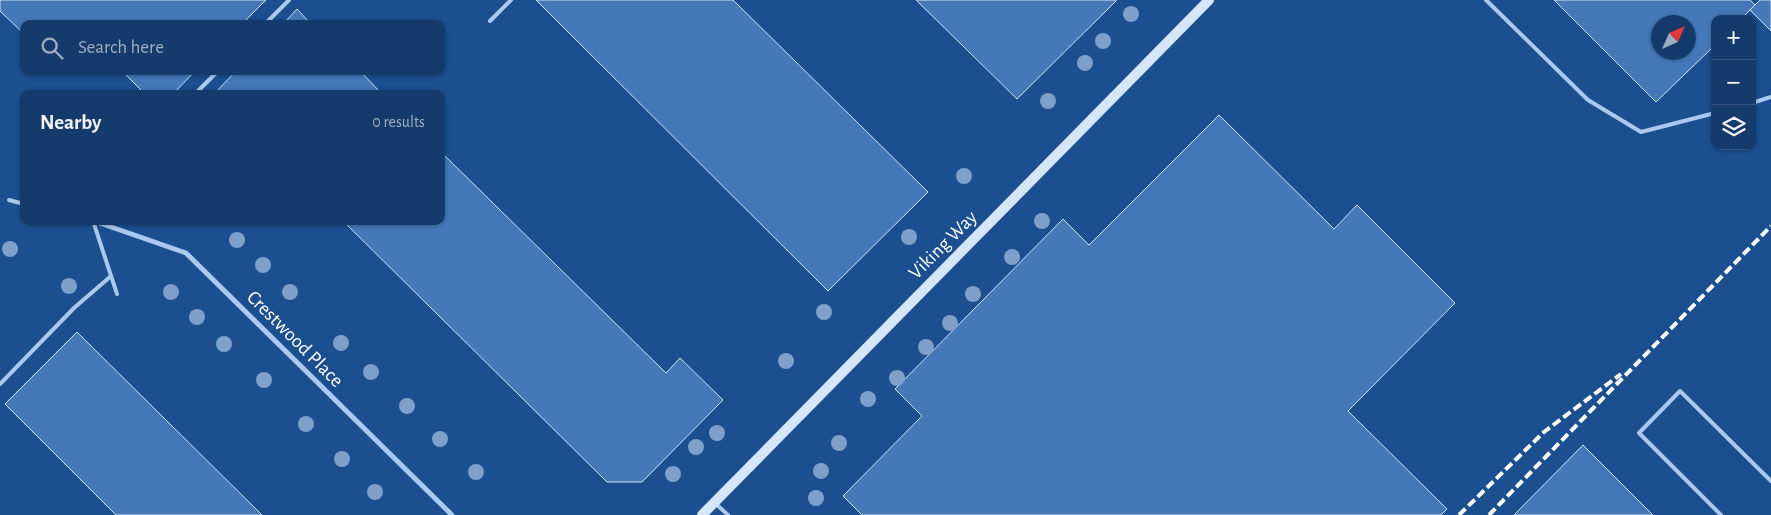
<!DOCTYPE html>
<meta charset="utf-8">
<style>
body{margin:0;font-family:"Alegreya Sans",sans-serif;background:#1d4271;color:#f1f3f6}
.controls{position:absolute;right:15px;top:15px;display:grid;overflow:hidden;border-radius:10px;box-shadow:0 1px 4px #0004}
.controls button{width:45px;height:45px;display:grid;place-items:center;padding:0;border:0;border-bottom:1px solid #33557e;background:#143b6b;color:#f1f3f6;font:25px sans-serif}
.compass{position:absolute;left:1651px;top:15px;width:45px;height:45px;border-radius:50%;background:#143b6b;box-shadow:0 1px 4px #0004;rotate:45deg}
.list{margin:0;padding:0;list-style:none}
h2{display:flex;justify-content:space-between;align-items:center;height:65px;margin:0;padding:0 20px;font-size:21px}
h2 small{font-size:16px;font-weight:400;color:#9dadc1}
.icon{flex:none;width:28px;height:28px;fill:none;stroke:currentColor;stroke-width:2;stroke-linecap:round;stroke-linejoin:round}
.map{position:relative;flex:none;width:1771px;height:515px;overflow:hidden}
.search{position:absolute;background:#143b6b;box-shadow:0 1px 4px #0004;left:20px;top:20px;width:425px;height:55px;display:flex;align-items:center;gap:12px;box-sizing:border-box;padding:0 18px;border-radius:10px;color:#9dadc1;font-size:19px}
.panel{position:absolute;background:#143b6b;box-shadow:0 1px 4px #0004;left:20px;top:90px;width:425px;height:135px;border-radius:10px}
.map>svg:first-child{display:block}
.building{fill:#4478b7;stroke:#cfe3fa;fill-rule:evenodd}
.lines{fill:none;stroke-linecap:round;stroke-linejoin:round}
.lane{stroke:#a9c9ee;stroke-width:4}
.street{stroke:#a9c9ee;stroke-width:5}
.secondary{stroke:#d6e6fa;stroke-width:10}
.rail{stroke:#fff;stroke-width:4;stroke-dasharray:9 4;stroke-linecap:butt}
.tree{fill:#7ea0ca}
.labels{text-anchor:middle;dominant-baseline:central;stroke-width:5;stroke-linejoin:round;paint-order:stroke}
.street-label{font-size:20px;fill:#fff;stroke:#1b4f8f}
</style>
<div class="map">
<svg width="1771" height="515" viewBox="0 0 1771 515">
<rect width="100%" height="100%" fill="#1b4f8f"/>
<g class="building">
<path d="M0 0H266L242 24H24V34L0 11Z"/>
<path d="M536 0H733L928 192 828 291Z"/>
<path d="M916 0H1116V1L1017 99Z"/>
<path d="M1554 0H1750L1755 5 1741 19H1715V45L1656 102ZM1658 22H1688V52H1658Z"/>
<path d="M1760 0H1771V31L1750 10Z"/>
<path d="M297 9 311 24H283Z"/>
<path d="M122 71H195L173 94H145Z"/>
<path d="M236 71H360L382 94H214Z"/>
<path d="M1219 115 1334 229 1357 205 1455 303 1348 411 1447 509 1441 515H862L843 496 922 416 895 389 1063 219 1089 245Z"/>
<path d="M441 152 666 373 680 358 723 400 642 482H607L343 221H441Z"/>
<path d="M77 332 262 515H116L5 404Z"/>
<path d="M1583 445 1653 515H1514Z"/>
</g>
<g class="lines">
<g class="lane">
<path d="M1486 0 1588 100 1641 132 1715 113"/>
<path d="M490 21 511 0"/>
<path d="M265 24 289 0"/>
<path d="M195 94 218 71"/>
<path d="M1752 103 1771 97"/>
<path d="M9 200 24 204"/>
<path d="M93 221 117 294"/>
<path d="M0 384 74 308 111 276"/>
<path d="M716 504 728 515"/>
<path d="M1721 515 1639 433 1680 391 1771 481"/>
</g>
<path class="street" d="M94 221 186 253 452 515"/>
<path class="secondary" d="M702 515 1209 0"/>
<g class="rail">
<path d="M1459 515 1544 432 1621 374"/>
<path d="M1489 515 1771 226"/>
</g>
</g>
<g class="tree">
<circle cx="1131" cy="14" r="8"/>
<circle cx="1103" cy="41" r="8"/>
<circle cx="1085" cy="63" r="8"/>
<circle cx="1048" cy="101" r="8"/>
<circle cx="964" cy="176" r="8"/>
<circle cx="1042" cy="221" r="8"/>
<circle cx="909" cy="237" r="8"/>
<circle cx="237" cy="240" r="8"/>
<circle cx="10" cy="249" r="8"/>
<circle cx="1012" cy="257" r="8"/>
<circle cx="263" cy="265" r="8"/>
<circle cx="69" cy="286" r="8"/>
<circle cx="171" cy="292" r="8"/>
<circle cx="290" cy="292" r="8"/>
<circle cx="973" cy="294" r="8"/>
<circle cx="824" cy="312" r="8"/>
<circle cx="197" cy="317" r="8"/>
<circle cx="950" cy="323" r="8"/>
<circle cx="341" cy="343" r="8"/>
<circle cx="224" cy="344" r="8"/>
<circle cx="926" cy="347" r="8"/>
<circle cx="786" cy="361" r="8"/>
<circle cx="371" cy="372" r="8"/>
<circle cx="897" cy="378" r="8"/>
<circle cx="264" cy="380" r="8"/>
<circle cx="868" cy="399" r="8"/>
<circle cx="407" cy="406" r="8"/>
<circle cx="306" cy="424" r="8"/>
<circle cx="717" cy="433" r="8"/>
<circle cx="440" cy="439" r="8"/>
<circle cx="839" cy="443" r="8"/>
<circle cx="696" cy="447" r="8"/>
<circle cx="342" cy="459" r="8"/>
<circle cx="821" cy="471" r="8"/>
<circle cx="476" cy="472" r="8"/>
<circle cx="673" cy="474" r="8"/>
<circle cx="375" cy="492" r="8"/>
<circle cx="816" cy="498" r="8"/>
</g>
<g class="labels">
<g class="street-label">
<text transform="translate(943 245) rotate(-45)">Viking Way</text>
<text transform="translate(295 339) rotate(45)">Crestwood Place</text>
</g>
</g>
</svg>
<div class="controls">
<button>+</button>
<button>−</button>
<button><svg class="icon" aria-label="layers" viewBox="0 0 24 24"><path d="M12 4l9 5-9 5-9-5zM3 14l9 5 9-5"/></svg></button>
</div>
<svg class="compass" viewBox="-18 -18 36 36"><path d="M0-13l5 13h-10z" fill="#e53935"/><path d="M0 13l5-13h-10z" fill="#9dadc1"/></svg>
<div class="search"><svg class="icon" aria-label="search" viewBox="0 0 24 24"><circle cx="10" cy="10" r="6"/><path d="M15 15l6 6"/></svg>Search here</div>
<section class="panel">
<h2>Nearby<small>0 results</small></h2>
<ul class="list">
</ul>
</section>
</div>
